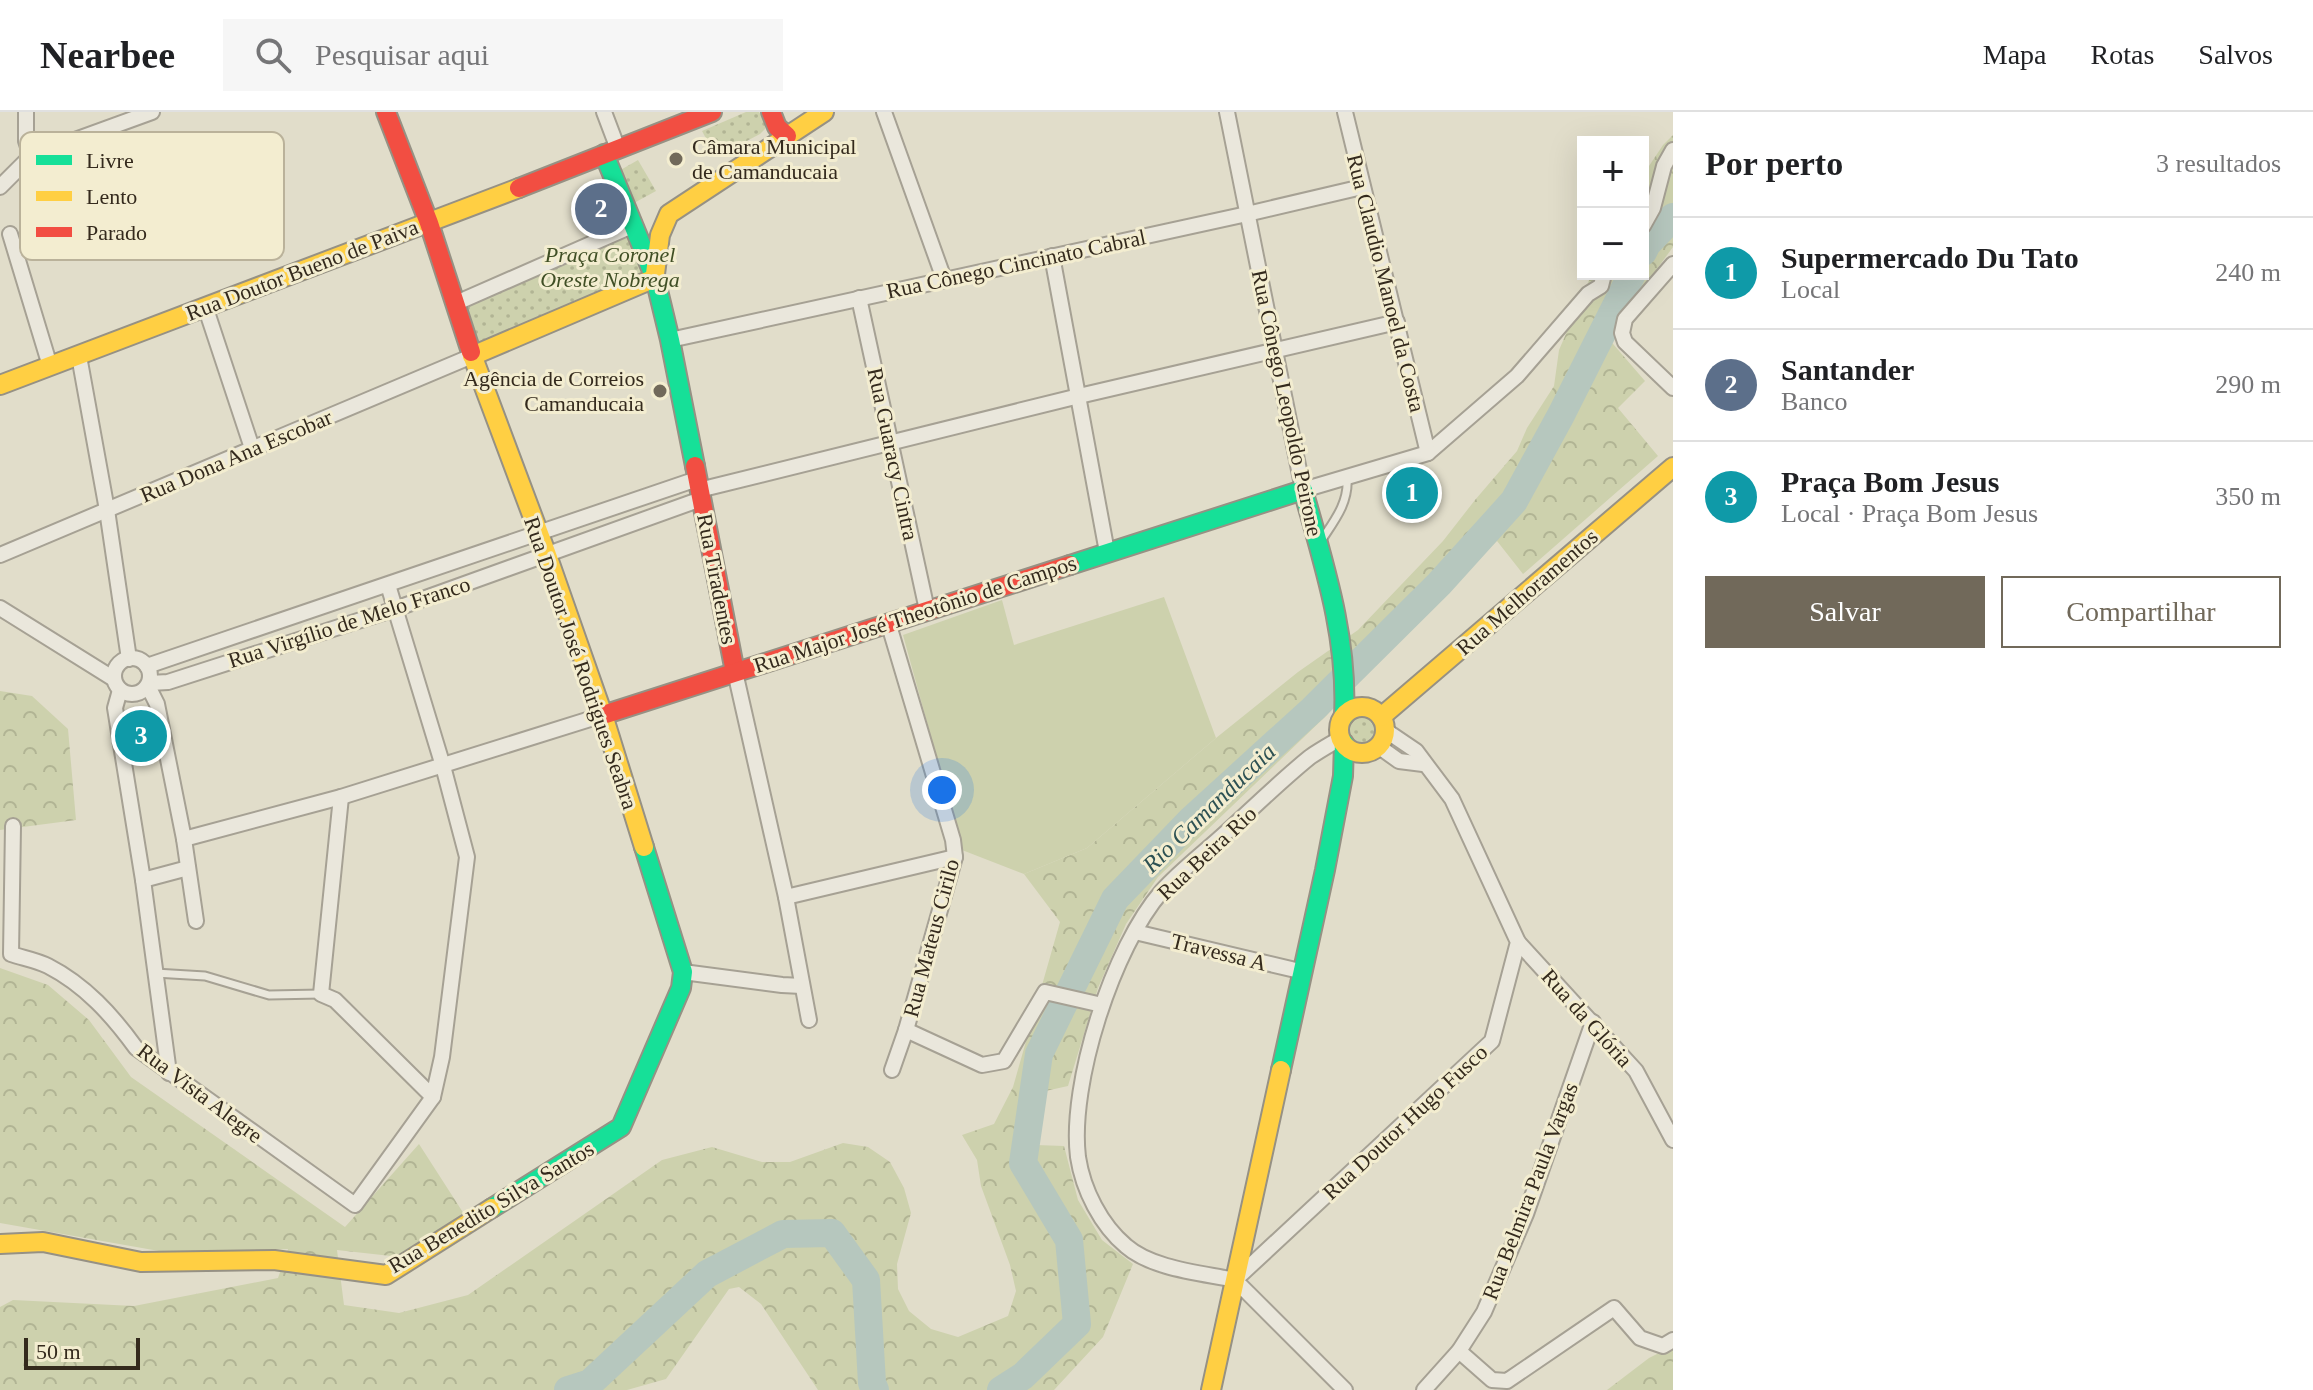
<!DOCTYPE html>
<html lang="pt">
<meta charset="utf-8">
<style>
body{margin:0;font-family:"Times New Roman",serif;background:#f6f6f6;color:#202124}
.controls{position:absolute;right:24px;top:24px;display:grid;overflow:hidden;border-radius:0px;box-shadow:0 8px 32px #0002}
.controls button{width:72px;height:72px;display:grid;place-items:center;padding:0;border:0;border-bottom:2px solid #e0e0e0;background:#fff;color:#202124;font:40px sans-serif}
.scale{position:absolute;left:24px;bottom:20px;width:116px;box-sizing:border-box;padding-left:8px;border:4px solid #342a1d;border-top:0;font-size:22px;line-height:28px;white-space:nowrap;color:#342a1d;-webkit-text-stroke:6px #f3edd0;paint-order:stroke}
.you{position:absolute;left:942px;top:678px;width:28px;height:28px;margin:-20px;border:6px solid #fff;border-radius:50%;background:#1a73e8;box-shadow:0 0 0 12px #1a73e833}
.badge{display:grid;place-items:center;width:52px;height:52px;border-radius:50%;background:#71695a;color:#fff;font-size:26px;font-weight:700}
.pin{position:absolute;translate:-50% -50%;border:4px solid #fff;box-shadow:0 2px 8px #0006}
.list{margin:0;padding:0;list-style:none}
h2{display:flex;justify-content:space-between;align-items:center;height:104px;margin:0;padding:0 32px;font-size:34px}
h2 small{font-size:26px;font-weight:400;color:#757577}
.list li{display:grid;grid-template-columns:52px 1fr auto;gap:24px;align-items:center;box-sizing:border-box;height:112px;padding:0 32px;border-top:2px solid #e0e0e0}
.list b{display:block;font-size:30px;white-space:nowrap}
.list p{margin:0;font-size:26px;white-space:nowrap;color:#757577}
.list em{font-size:26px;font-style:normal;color:#757577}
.actions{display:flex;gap:16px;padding:24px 32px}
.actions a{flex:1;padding:18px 0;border:2px solid #71695a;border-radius:0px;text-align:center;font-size:28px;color:#71695a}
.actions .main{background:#71695a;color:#fff}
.icon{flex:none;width:44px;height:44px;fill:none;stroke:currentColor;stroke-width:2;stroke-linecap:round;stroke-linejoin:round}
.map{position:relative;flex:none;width:1673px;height:1278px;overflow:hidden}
header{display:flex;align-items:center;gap:48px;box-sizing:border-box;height:112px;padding:0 40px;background:#fff;border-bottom:2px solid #e0e0e0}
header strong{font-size:38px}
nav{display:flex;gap:44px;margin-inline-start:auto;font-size:28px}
.search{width:560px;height:72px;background:#f6f6f6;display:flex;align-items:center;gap:20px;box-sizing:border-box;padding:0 28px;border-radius:0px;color:#757577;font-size:30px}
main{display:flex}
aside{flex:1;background:#fff}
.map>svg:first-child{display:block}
.green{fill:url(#green-dots)}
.forest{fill:url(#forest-crowns)}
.pitch{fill:#cdd1ad}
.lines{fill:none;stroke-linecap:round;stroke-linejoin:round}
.river{stroke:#b6c7be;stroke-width:28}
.lane-casing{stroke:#a6a194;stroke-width:11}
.street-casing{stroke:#a6a194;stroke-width:18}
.fast-casing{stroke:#969184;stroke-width:22}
.slow-casing{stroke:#969184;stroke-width:22}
.jam-casing{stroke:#969184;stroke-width:22}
.lane{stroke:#eae7dc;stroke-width:7}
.street{stroke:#eae7dc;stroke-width:14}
.fast{stroke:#16e098;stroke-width:18}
.slow{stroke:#ffcf43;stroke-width:18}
.jam{stroke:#f24e42;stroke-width:18}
.poi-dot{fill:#71695a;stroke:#f3edd0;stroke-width:3}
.labels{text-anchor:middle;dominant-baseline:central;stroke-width:6;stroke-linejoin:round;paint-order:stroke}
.poi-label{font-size:22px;fill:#342a1d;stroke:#f3edd0;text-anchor:start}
.park-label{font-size:22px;font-style:italic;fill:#404f25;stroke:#f3edd0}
.street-label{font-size:22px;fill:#342a1d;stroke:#f3edd0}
.water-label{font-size:24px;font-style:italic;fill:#2d5153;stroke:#f3edd0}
.key{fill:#f3edd0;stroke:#bab29a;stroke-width:2}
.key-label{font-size:22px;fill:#342a1d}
</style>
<header>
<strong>Nearbee</strong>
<div class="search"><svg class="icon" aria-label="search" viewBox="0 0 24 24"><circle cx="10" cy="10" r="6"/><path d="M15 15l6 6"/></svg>Pesquisar aqui</div>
<nav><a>Mapa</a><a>Rotas</a><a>Salvos</a></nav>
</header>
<main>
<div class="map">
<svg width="1673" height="1278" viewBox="0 0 1673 1278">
<defs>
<pattern id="green-dots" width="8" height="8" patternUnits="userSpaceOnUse" patternTransform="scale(2)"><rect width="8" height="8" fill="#cdd1ad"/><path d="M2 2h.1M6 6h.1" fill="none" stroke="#b1b494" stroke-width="1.8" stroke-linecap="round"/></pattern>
<pattern id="forest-crowns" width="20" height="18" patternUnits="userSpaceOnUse" patternTransform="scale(2)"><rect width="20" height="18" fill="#cdd1ad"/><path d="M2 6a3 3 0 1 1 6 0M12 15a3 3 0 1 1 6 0" fill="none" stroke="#b1b494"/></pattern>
</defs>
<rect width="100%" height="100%" fill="#e1ddca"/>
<g class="green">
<path d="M746 0H759L766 12 765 17 760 22 716 45 702 19Z"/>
<path d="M638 48 656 79 634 91 617 60Z"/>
<path d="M633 116 652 165 473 236 457 194Z"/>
<circle cx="1362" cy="617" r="19"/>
</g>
<g class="forest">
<path d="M1673 23V135L1607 225 1645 269 1618 296 1658 344 1523 462 1497 429 1368 547 1327 603 1158 765 1126 812 1098 876 1068 974 1041 980 1036 1033 1064 1034 1078 1088 1102 1128 1133 1152 1103 1225 1054 1278H818L761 1192 739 1175 729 1177 666 1267 627 1278H0V1195L13 1188 134 1194 278 1166 288 1137 176 1142 0 1111V856L48 873 89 908 131 965 345 1115 419 1032 464 1102 400 1145 337 1138 344 1193 399 1201 468 1183 662 1048 712 1035 762 1050H790L843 1031 868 1035 890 1050 904 1076 911 1101 897 1152 898 1177 909 1199 931 1217 958 1225 1008 1204 1016 1179 1010 1153 981 1074 977 1048 962 1023 994 1012 1013 975 1060 810 1024 762 1087 736 1216 626 1298 560 1358 518 1443 429 1475 388 1517 339 1527 316 1554 274 1559 238 1590 166 1586 162H1643V63L1663 33Z"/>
<path d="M0 579 32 584 68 617 76 708 0 718Z"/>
<path d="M1673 1234V1278H1607L1649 1246Z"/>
</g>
<path class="pitch" d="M1164 485 1216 626 1087 736 1024 762 962 738 903 523 1002 488 1014 533Z"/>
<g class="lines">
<g class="river">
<path d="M1643 140 1647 132 1673 105"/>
<path d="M568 1278 590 1271 707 1162 783 1122 832 1121 866 1168 872 1271 875 1278"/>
<path d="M1001 1278 1023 1264 1077 1212 1069 1128 1023 1051 1039 942 1115 787 1192 707 1313 597 1439 472 1514 389 1561 303 1632 162"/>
</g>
<g class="lane-casing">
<g id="lane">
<path d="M1321 429C1334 409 1349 391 1347 366"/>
<path d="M155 861 205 864 269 883 321 882"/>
</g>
</g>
<g class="street-casing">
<g id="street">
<path d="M26 0V29L31 44"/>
<path d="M604 0 618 37"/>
<path d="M884 0 944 167"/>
<path d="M1227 0 1303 378 1428 341 1517 264 1588 182 1601 174 1604 162"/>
<path d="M1345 0 1428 341"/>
<path d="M0 75 31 44 152 0"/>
<path d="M1643 114 1653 96 1664 54 1673 38"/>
<path d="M10 122 50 254"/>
<path d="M1052 144 1107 440"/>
<path d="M1673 152 1625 207 1622 221 1625 230 1673 276"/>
<path d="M859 186 927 498"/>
<path d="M454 192 634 113"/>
<path d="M205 194 252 336"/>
<path d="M670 228 1247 102 1362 75"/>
<path d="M79 244 107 398 129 547"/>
<path d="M699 378 1079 284 1397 210"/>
<path d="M0 443 472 244"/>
<path d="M0 496 114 567"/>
<path d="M888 510 953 728 955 745 906 918 892 958"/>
<circle cx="132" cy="564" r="18"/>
<path d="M147 554 697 367"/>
<path d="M735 560 786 785 809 908"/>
<path d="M150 571 168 570 395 497 701 387"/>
<path d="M148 574 157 592 184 727 196 809"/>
<path d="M120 578 115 596 143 768 169 961"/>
<path d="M1378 634 1399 649 1423 652"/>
<path d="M341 685 321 882 335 888 433 985"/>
<path d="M13 714 11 842C23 846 36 848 48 854 85 873 112 903 136 936L355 1093 433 985 442 945 467 745 443 654 388 473"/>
<path d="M184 727 341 685 603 603"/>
<path d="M143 768 188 756"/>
<path d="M786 785 955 745"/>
<path d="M1135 820 1304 860"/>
<path d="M1518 830 1636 959 1673 1028"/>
<path d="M683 860 782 873 802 874"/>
<path d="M906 918 982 953 1004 949 1045 880 1102 893"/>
<path d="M1235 1168C1202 1161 1152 1157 1126 1134 1101 1113 1083 1078 1078 1045 1069 972 1113 835 1162 779 1179 760 1201 743 1220 726 1250 699 1279 670 1310 645 1320 638 1331 632 1341 626"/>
<path d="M1235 1168 1492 929 1518 830 1452 687 1416 639 1385 618"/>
<path d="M1235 1168 1345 1278"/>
<path d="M1459 1239 1492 1268 1507 1269 1614 1196 1640 1226 1663 1234 1673 1228"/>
<path d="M1424 1278 1459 1239 1484 1200 1526 1102 1593 910"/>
</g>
</g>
<g class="fast-casing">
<g id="fast">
<path d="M604 42 655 166 670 228 695 354"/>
<path d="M1070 453 1303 378C1324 453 1348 525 1344 604"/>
<path d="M1281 958 1325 758 1343 664 1344 631"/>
<path d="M492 1096 621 1015 681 876 683 860 644 735"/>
</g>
</g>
<g class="slow-casing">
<g id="slow">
<path d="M655 162 660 123 669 102 824 0"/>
<path d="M471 240 547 443 603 603 644 735"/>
<path d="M472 244 655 166"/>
<path d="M0 273 519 76"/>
<circle cx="1362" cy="618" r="23"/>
<path d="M1381 605 1673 355"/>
<path d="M0 1132 43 1130 141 1150 274 1148 386 1163 492 1096"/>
<path d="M1211 1278 1281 958"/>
</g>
</g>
<g class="jam-casing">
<g id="jam">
<path d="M386 0 429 111 471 240"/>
<path d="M771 0 777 15 787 24"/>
<path d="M519 76 712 0"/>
<path d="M695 354 735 560"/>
<path d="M603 603 1070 453"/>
</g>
</g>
<use href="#lane" class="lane"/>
<use href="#street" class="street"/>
<use href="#fast" class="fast"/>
<use href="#slow" class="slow"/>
<use href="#jam" class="jam"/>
</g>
<g class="poi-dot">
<circle cx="676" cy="47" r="8"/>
<circle cx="660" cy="279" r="8"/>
</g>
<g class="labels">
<g class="poi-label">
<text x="692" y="34">Câmara Municipal<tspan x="692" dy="25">de Camanducaia</tspan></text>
<text x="644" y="266" text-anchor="end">Agência de Correios<tspan x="644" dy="25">Camanducaia</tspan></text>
</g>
<g class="park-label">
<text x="610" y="142">Praça Coronel<tspan x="610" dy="25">Oreste Nobrega</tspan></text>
</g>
<g class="street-label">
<text transform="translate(1016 152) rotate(-12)">Rua Cônego Cincinato Cabral</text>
<text transform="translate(302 158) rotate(-21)">Rua Doutor Bueno de Paiva</text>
<text transform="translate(1386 171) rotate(76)">Rua Claudio Manoel da Costa</text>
<text transform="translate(1287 291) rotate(78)">Rua Cônego Leopoldo Peirone</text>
<text transform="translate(893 342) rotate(78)">Rua Guaracy Cintra</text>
<text transform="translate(236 344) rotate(-23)">Rua Dona Ana Escobar</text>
<text transform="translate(717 467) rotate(79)">Rua Tiradentes</text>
<text transform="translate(1527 480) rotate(-41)">Rua Melhoramentos</text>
<text transform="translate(915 502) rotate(-18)">Rua Major José Theotônio de Campos</text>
<text transform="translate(349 510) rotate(-18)">Rua Virgílio de Melo Franco</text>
<text transform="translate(581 551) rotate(71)">Rua Doutor José Rodrigues Seabra</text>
<text transform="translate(1207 741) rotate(-43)">Rua Beira Rio</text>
<text transform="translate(931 826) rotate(-75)">Rua Mateus Cirilo</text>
<text transform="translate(1219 840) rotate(14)">Travessa A</text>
<text transform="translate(1587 906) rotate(48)">Rua da Glória</text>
<text transform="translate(200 981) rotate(37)">Rua Vista Alegre</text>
<text transform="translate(1405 1010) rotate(-43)">Rua Doutor Hugo Fusco</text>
<text transform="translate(1530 1079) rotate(-69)">Rua Belmira Paula Vargas</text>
<text transform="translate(491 1095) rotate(-31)">Rua Benedito Silva Santos</text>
</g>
<g class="water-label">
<text transform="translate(1209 696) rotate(-44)">Rio Camanducaia</text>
</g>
</g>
<rect x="20" y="20" width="264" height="128" rx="12" class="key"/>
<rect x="36" y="43" width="36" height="10" fill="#16e098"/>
<rect x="36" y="79" width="36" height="10" fill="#ffcf43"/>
<rect x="36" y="115" width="36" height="10" fill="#f24e42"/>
<g class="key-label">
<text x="86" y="56">Livre</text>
<text x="86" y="92">Lento</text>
<text x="86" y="128">Parado</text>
</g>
</svg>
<div class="controls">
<button>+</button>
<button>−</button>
</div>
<div class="scale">50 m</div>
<div class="you"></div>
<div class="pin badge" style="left:1412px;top:381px;background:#0f9aa8">1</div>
<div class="pin badge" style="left:601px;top:97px;background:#5c6f8a">2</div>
<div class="pin badge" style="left:141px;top:624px;background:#0f9aa8">3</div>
</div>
<aside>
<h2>Por perto<small>3 resultados</small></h2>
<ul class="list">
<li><span class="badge" style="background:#0f9aa8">1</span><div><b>Supermercado Du Tato</b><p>Local</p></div><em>240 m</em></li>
<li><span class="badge" style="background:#5c6f8a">2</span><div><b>Santander</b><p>Banco</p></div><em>290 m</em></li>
<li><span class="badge" style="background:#0f9aa8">3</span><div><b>Praça Bom Jesus</b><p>Local · Praça Bom Jesus</p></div><em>350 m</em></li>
</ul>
<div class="actions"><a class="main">Salvar</a><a>Compartilhar</a></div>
</aside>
</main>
